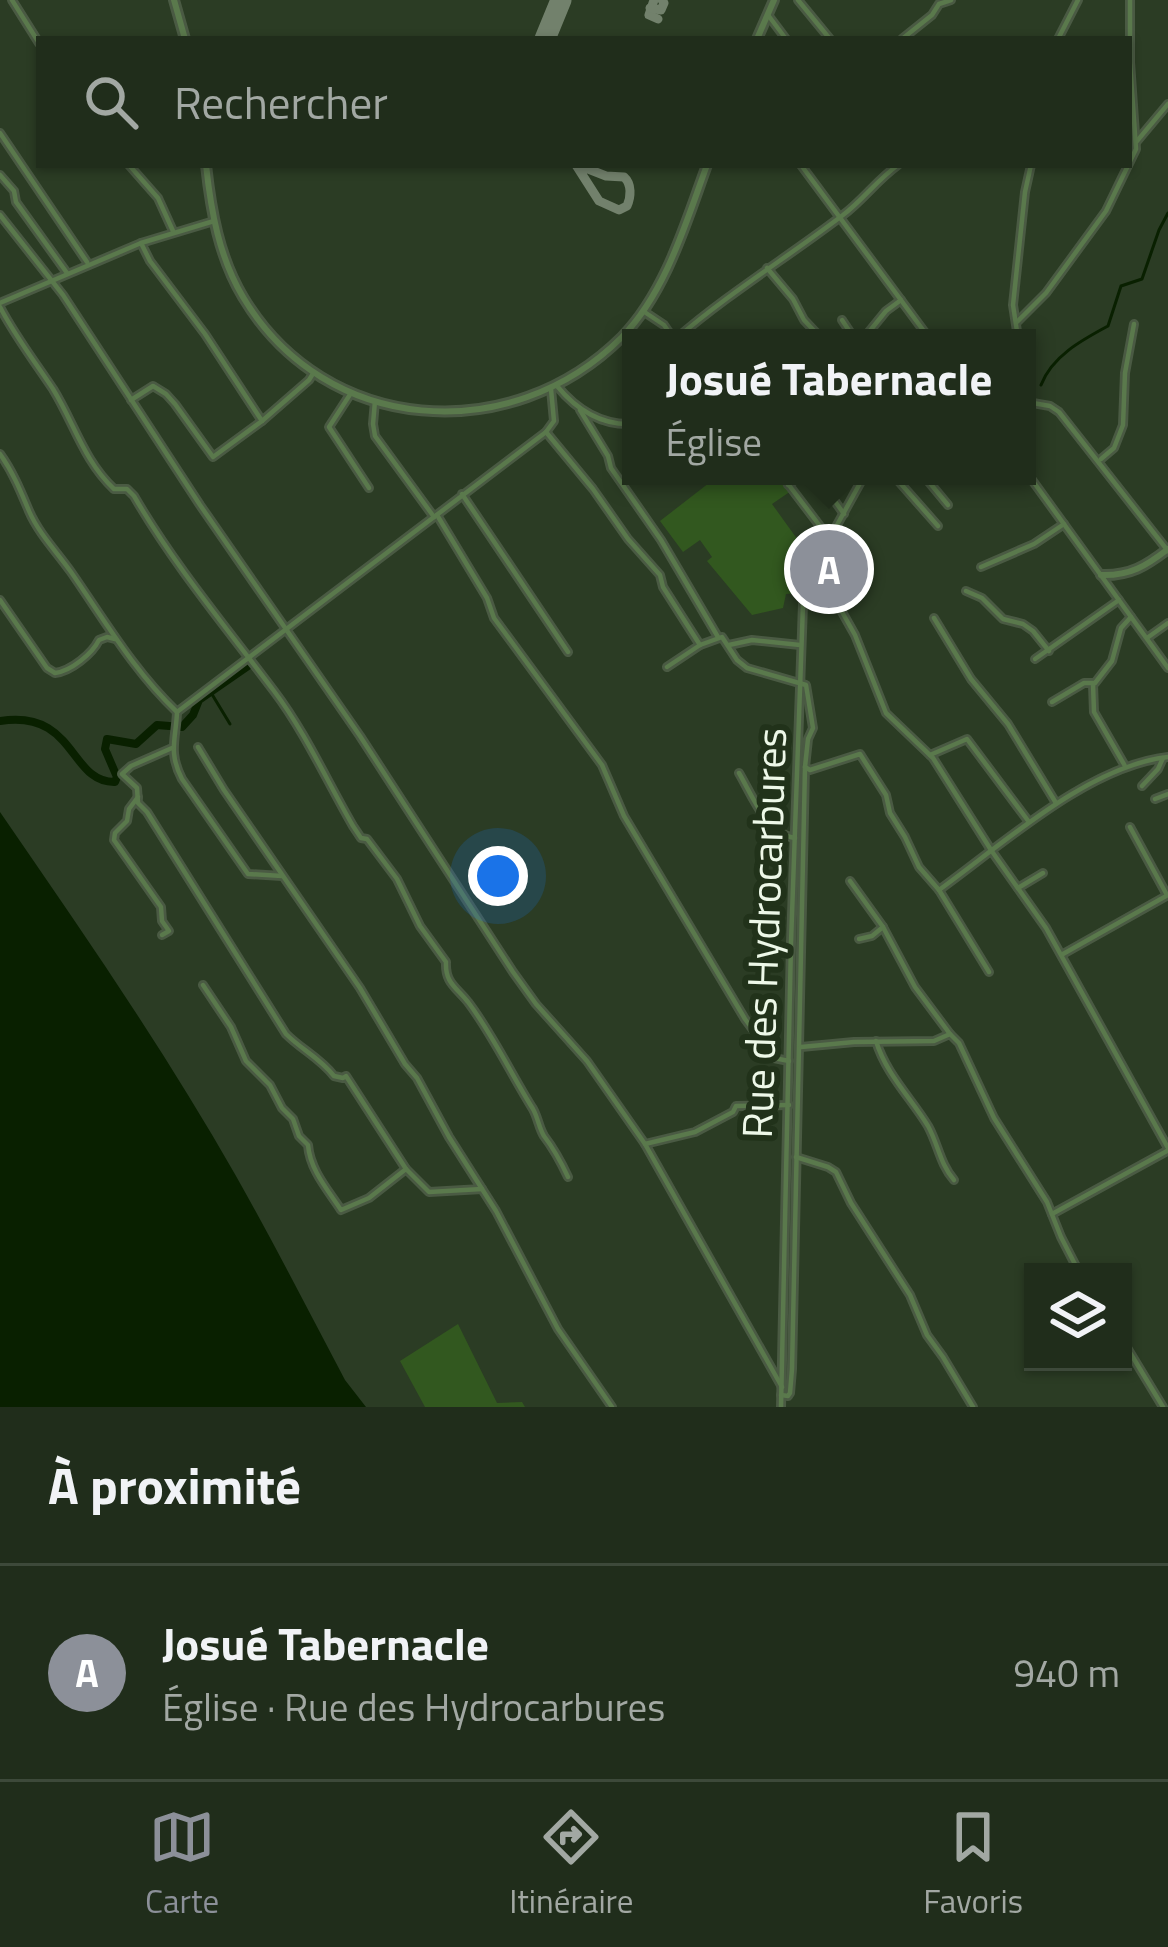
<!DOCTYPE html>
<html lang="fr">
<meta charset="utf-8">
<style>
body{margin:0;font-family:"Titillium Web",sans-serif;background:#283524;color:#f1f3f6}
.controls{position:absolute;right:36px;bottom:36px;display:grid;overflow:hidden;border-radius:0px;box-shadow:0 3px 9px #0004}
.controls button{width:108px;height:108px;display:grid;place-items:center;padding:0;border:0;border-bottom:3px solid #3d493a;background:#202d1b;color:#f1f3f6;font:60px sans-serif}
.you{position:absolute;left:498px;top:876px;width:42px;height:42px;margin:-30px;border:9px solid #fff;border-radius:50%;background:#1a73e8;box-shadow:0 0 0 18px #1a73e833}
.badge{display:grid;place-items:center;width:78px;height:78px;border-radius:50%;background:#8c9099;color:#fff;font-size:39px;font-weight:700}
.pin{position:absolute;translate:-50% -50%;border:6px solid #fff;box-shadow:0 3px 12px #0006}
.popup{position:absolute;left:622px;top:329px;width:414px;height:156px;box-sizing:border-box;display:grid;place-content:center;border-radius:0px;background:#202d1b;filter:drop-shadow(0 3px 9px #0005);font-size:39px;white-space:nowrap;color:#a2a8a3}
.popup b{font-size:45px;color:#f1f3f6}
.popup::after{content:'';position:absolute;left:50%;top:100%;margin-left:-24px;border:24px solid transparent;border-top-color:#202d1b}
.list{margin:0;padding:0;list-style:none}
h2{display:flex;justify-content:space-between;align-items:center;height:156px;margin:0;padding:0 48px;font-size:51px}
h2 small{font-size:39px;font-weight:400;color:#a2a8a3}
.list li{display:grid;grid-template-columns:78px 1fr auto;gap:36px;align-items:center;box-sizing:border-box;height:216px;padding:0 48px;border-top:3px solid #3d493a}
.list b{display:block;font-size:45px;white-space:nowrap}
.list p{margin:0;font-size:39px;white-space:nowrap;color:#a2a8a3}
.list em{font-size:39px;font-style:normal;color:#a2a8a3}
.icon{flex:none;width:66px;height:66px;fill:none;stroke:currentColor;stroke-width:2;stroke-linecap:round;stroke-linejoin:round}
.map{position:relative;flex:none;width:1168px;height:1407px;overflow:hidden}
.search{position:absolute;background:#202d1b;box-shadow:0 3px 9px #0004;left:36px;right:36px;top:36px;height:132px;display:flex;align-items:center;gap:30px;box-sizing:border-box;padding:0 42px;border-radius:0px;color:#a2a8a3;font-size:45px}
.sheet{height:372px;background:#202d1b}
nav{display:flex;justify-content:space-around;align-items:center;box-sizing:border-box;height:168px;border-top:3px solid #3d493a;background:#202d1b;font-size:33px;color:#a2a8a3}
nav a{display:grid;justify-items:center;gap:6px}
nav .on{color:#8c9099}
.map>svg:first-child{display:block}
.green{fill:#32581f}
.water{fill:#092000}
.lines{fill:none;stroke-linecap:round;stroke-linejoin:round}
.stream{stroke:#092000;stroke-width:3}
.river{stroke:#092000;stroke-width:8}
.taxiway{stroke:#72816c;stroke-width:9}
.runway{stroke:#72816c;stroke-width:21}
.minor-casing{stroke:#4a5a43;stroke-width:10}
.tertiary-casing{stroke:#4a5a43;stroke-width:12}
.minor{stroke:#5a794c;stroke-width:4.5}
.tertiary{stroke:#5a794c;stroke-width:6}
.labels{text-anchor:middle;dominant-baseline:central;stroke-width:12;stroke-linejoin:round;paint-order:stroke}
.street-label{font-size:42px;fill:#edf8e8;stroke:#21321a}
</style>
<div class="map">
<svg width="1168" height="1407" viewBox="0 0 1168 1407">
<rect width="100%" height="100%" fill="#2b3c24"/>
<g class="green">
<path d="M718 476H780L791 491 772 504 813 561 800 593 786 594 783 608 752 615 707 561 712 557 700 540 683 552 660 521Z"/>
<path d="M458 1324 497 1403 522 1402 525 1407H425L400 1361Z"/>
</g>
<path class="water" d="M0 812C82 931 165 1051 236 1176 274 1243 309 1312 345 1380L366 1407H0Z"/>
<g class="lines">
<g class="stream">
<path d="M1041 385C1052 356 1082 340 1108 326L1121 286 1142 279 1159 230 1168 213"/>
<path d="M210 691 230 724"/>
</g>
<path class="river" d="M0 721C76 709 69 783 115 782L117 777 105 749 107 739 136 744 157 725 182 727 193 715 199 700 251 664"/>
<g class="taxiway">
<path d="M654 0 649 15 658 19"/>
<path d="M650 8 661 10 664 3 662 0"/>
<path d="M576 165 599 201 619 210 627 206C631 197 632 184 624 177L606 176 578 165"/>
</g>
<path class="runway" d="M545 39 561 0"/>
<g class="minor-casing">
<g id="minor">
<path d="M12 0 39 43"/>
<path d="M798 0 830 39"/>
<path d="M768 15 786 39"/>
<path d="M902 39 932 15 939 4 951 0"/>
<path d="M1058 39 1078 0"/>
<path d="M0 133 87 262"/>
<path d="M1137 141 1168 104"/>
<path d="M129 165 158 198 173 231"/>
<path d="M801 165 929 338"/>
<path d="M0 175 14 191 16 202 67 273"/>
<path d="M0 215 63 295 200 505 360 736 513 972 536 1004 587 1061 645 1144 782 1387"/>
<path d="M141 243 150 261 205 334 262 421"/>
<path d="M767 268 793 299 804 320 821 338"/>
<path d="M0 303 141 243 214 221"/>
<path d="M0 307C15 336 35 362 53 389 74 423 84 461 114 489H127L134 496C174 565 226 627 274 691 305 732 327 781 353 826L361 838 367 839 397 879 420 926 446 962C445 983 456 987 468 1002 493 1035 511 1074 533 1109 538 1118 539 1128 544 1136 554 1149 561 1162 568 1177"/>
<path d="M643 311 664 325 673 338"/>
<path d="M842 320 854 338"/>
<path d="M1017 322 1046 293 1106 211 1136 149 1130 62V0"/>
<path d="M623 336 631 344"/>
<path d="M677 338C729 293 788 257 843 215 863 200 877 180 898 165"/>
<path d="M864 338 886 311 901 300"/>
<path d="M1018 338 1013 305 1025 192 1031 165"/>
<path d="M557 386C576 409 600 425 631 424"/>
<path d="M351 393 329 427 369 488"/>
<path d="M131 400 153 386 166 394 175 404 213 457 262 421 309 380 314 372"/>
<path d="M375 401 373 424 375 436 434 517"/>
<path d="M1027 402 1050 406 1059 412 1168 551"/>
<path d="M580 410 608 456 611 468 661 540 718 637"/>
<path d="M546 432 593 489 628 539 660 575 663 587 700 645"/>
<path d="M0 454C13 472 21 492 29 511 39 534 57 552 71 572 105 621 134 671 177 712 176 739 168 752 182 779L248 874 282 876"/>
<path d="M1101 459 1114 448 1123 425 1125 373 1134 324"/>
<path d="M1027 473 1168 668"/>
<path d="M782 476 829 538"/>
<path d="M817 476 844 514"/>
<path d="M894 476 938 526"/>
<path d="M924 476 948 505"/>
<path d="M788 485 801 476"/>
<path d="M462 494 568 652"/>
<path d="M437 515 487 598 494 618 602 765 624 816 745 1019 774 1058 789 1061"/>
<path d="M981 567 1034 544 1064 524"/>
<path d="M810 574 828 587 855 635 886 713 933 758 991 850 1046 928 1168 1148"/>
<path d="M966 591 982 598 1003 619 1023 624 1033 631 1049 651"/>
<path d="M0 600 47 668 55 673C71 671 92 654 99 640L107 637 115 639"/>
<path d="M934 618 971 679 1008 724 1056 803"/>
<path d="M1147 638 1168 623"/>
<path d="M729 645 752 640 800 645"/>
<path d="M1035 659 1119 600"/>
<path d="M667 667 700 645 722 637 737 660 747 668 806 685 813 728 808 739 805 767 792 1369 790 1393 788 1396 781 1395"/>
<path d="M1093 684 1094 712 1125 766"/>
<path d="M1052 702 1084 683H1095L1112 661 1121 628 1131 617"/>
<path d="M177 712 546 432 554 421 551 389"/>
<path d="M198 747 224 790 360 988 405 1064 417 1078 449 1137 496 1211 558 1329 612 1407"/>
<path d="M172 748 131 766 122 774 137 788 138 803 147 812 286 1034C302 1050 320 1058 334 1076L343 1078 346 1076 406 1169 429 1192 482 1189"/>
<path d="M930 755 967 739 1029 822"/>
<path d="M805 767 810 770 860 754 886 795 890 813 905 837 919 867 939 890 989 972"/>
<path d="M739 773C752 795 767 835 795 838"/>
<path d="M1142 786 1158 769 1163 758"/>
<path d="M138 797 129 809 127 821 115 833 114 840 161 907 162 921 169 931 162 935"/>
<path d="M1155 799 1168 794"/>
<path d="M1130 827 1167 895"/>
<path d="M850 881 883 927 915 987 950 1034"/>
<path d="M1018 888 1043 873"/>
<path d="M939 890C1003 844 1088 766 1168 757"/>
<path d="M859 939 872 936 883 927"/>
<path d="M1063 954 1168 895"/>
<path d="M203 985 231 1027 246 1061 270 1085 282 1108 293 1119 299 1136 308 1145C310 1170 328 1190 341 1210L369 1198 406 1169"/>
<path d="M876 1041C886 1074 911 1098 928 1126 938 1144 940 1164 954 1180"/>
<path d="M801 1047 854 1042 934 1041 950 1034 959 1043 994 1118 1047 1202 1061 1237 1079 1272"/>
<path d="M645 1144 695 1132 733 1112 736 1106 789 1105"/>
<path d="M796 1157 828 1167 836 1172 851 1203 910 1295 927 1335 943 1357 973 1407"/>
<path d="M1052 1214 1167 1151"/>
<path d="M1123 1341 1163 1407"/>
<path d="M781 1407 791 943 803 604 810 574 864 476"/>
</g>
</g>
<g class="tertiary-casing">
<g id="tertiary">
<path d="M174 0 185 39"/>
<path d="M757 39 774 0"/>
<path d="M206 165C211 211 219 257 243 297 325 435 511 448 622 337 666 292 686 222 707 165"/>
<path d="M1101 575C1130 576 1146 566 1168 549"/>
</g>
</g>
<use href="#minor" class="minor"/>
<use href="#tertiary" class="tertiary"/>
</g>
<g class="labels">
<g class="street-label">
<text transform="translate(763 933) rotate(-88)">Rue des Hydrocarbures</text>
</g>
</g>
</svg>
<div class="controls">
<button><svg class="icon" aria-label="layers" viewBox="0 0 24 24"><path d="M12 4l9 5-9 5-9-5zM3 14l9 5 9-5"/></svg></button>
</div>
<div class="you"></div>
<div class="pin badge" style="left:829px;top:569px">A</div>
<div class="popup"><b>Josué Tabernacle</b>Église</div>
<div class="search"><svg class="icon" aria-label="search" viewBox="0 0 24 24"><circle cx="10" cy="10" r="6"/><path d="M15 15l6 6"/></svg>Rechercher</div>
</div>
<section class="sheet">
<h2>À proximité<small></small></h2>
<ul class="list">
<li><span class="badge">A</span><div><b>Josué Tabernacle</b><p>Église · Rue des Hydrocarbures</p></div><em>940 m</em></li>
</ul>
</section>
<nav>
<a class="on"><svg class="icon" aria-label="map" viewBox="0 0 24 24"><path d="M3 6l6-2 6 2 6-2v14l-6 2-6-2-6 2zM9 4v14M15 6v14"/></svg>Carte</a>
<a><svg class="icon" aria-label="directions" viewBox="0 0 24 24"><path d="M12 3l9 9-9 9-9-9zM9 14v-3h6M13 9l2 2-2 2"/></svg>Itinéraire</a>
<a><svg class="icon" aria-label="saved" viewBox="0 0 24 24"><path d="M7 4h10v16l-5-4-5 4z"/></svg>Favoris</a>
</nav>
